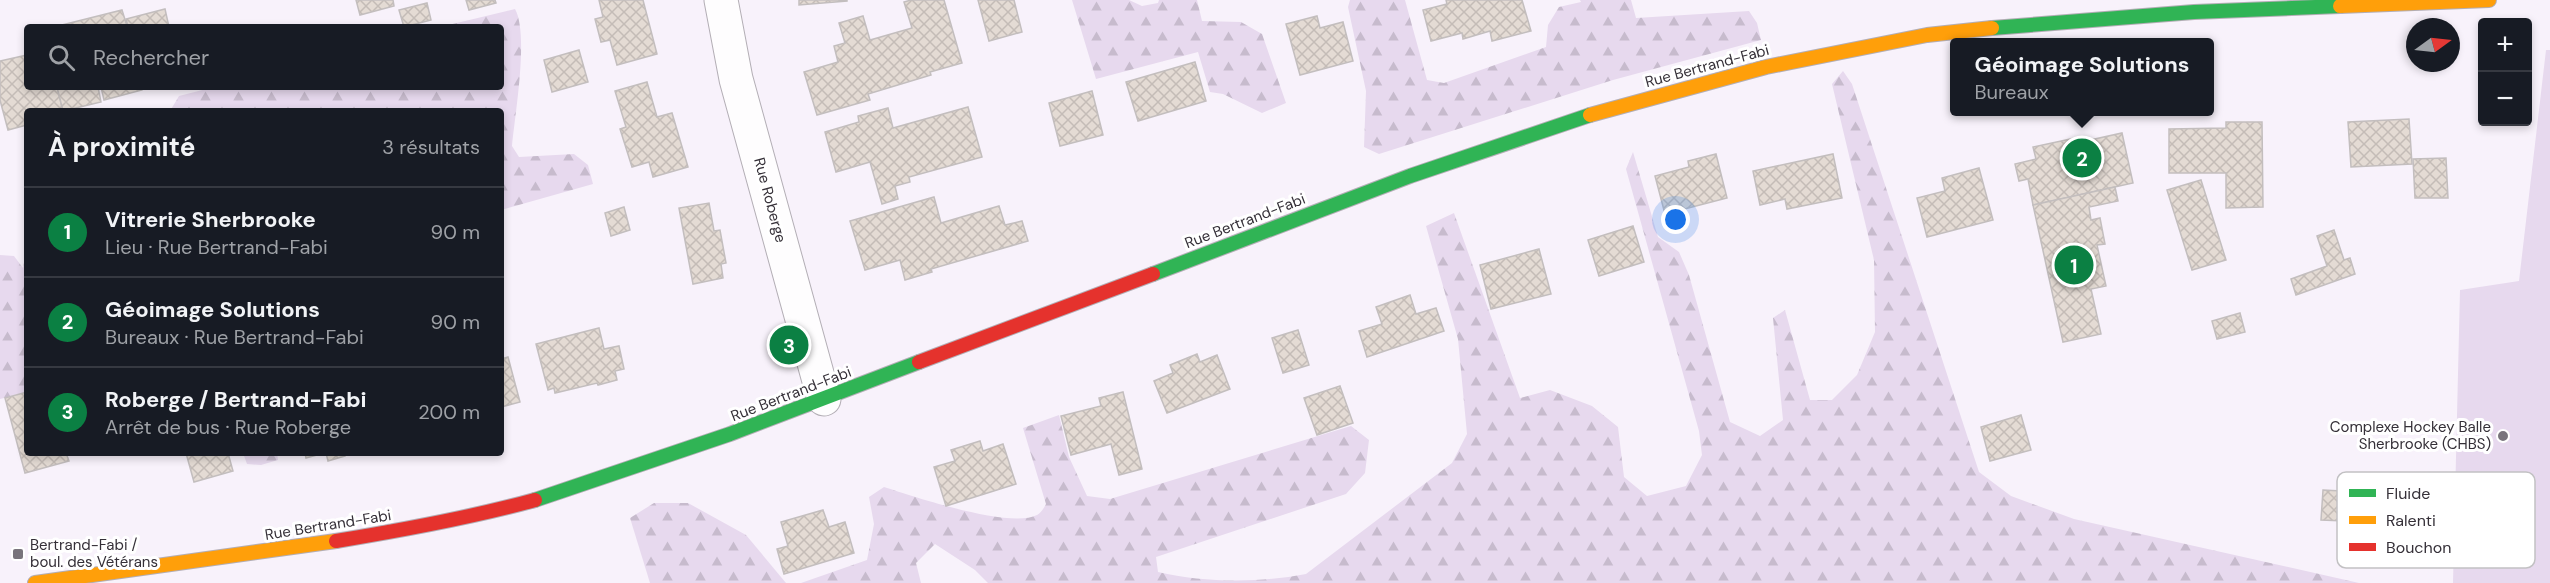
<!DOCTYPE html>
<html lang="fr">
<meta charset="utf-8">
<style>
body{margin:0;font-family:"DM Sans",sans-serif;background:#20242c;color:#f1f3f6}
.controls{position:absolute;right:18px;top:18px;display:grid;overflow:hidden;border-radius:6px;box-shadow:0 3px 9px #0003}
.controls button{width:54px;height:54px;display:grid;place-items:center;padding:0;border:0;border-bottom:2px solid #363941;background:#171b24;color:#f1f3f6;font:30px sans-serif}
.compass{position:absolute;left:2406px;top:18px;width:54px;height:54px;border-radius:50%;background:#171b24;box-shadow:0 3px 9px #0003;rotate:75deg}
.you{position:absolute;left:1676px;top:220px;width:21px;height:21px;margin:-15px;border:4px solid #fff;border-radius:50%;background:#1a73e8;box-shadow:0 0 0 9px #1a73e833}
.badge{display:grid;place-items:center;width:39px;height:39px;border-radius:50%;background:#0b8043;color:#fff;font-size:20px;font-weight:700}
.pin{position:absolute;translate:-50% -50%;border:3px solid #fff;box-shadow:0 2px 6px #0006}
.popup{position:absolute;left:1950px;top:38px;width:264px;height:78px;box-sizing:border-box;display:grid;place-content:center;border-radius:6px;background:#171b24;filter:drop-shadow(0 2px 4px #0005);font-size:20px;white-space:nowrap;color:#9ea1a6}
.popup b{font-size:22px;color:#f1f3f6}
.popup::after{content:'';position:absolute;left:50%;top:100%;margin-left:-12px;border:12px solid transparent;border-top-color:#171b24}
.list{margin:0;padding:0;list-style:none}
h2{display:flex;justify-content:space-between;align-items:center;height:78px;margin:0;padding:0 24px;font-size:26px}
h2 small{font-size:20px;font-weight:400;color:#9ea1a6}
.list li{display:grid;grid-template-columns:39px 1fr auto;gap:18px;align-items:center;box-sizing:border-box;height:90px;padding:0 24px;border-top:2px solid #363941}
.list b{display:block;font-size:22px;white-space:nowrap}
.list p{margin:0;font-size:20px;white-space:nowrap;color:#9ea1a6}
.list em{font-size:20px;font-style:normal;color:#9ea1a6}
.icon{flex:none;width:33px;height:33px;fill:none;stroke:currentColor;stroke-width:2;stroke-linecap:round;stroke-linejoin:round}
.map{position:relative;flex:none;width:2550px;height:583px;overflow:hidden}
.search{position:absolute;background:#171b24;box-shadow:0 3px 9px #0003;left:24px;top:24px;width:480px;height:66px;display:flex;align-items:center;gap:15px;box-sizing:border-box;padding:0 21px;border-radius:6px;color:#9ea1a6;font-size:22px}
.panel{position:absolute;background:#171b24;box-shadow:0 3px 9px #0003;left:24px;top:108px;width:480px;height:348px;border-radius:6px}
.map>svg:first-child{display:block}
.grass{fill:#e7d9ee}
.forest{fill:url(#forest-firs)}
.building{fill:url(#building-cross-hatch);stroke:#c3bebe;stroke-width:1.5}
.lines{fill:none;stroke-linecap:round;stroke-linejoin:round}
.street-casing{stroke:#b3aeb5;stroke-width:35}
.fast-casing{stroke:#b3aeb5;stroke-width:16}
.slow-casing{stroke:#b3aeb5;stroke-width:16}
.jam-casing{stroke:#b3aeb5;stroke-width:16}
.street{stroke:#fefdfe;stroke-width:33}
.fast{stroke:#30b455;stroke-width:14}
.slow{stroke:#ff9f0a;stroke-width:14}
.jam{stroke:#e5322d;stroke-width:14}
.poi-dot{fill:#79747c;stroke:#fff;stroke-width:2}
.labels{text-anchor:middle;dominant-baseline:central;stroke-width:6;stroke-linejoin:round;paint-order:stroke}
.street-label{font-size:15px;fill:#353038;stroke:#fff}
.poi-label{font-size:15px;fill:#353038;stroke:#fff;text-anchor:end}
.key{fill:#fff;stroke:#c2c1c3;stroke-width:1.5}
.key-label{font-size:16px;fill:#353038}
</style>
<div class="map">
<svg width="2550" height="583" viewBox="0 0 2550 583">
<defs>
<pattern id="forest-firs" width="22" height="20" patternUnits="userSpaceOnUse" patternTransform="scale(1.5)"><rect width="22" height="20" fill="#e7d9ee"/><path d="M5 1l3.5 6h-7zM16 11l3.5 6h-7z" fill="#c7bbcd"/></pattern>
<pattern id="building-cross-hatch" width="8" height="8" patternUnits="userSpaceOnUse" patternTransform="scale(1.5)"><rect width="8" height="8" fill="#e4dbd4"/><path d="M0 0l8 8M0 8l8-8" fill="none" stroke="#c4bcb7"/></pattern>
</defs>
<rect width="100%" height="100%" fill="#f8f2fb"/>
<path class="grass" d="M2546 50H2550V583H2453L2460 290 2519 281Z"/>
<g class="forest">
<path d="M1072 0H1129L1142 6 1158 3 1159 0H1197L1202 21 1241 22 1262 34 1286 103 1262 113 1223 94 1210 92 1198 52 1096 79Z"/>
<path d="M1350 0H1405L1427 80 1444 83 1546 47 1548 25 1559 7 1581 2 1580 0H1631L1636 18 1749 11 1757 23 1761 40 1613 80 1379 154 1364 147 1366 91 1348 7Z"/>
<path d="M515 9C529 34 515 114 512 146L519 157 574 154 588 165 593 184 501 210V111H170L179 96 214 87H501V27H440Z"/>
<path d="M1843 71 1852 84 1979 472 2011 496 2074 519 2359 583H988L975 570 935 544 916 563 921 583H801L867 560 874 524 869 497 884 487C915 497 1010 529 1037 515 1041 513 1044 508 1046 504L1023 428 1059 415 1069 457 1087 496 1110 499 1351 426 1369 440 1365 473 1346 494 1156 557 1158 572C1205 583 1260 583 1306 574L1452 463 1467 434 1458 339 1426 226 1454 213 1520 398 1550 390 1592 406 1618 427 1624 477 1647 496 1686 486 1702 455 1699 431 1626 169 1633 152 1658 237 1679 252 1689 275 1730 422 1760 436 1783 420 1773 318 1785 310 1810 400H1832L1857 375 1875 332 1874 260 1832 84Z"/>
<path d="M27 247V392L0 399V255L14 256 23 268Z"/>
<path d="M243 453H277L278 460 261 465 247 464Z"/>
<path d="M654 503H688L746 535 786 583H650L630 518Z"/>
</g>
<g class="building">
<path d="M356 0H393L394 6 360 15Z"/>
<path d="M466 0H495L496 3 469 10Z"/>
<path d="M599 0H643L657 54 617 65 610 40 601 42 595 19 603 17Z"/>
<path d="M799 0H847V1L799 5Z"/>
<path d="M911 0H944L962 63 930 72 931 75 868 94 870 100 817 115 804 72 838 62 834 46 845 43 839 23 863 16 870 40 912 28 904 2Z"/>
<path d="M978 0H1014L1022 32 989 41Z"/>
<path d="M1446 0H1522L1531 31 1492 41 1490 31 1463 39 1462 33 1431 41 1423 10 1447 4Z"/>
<path d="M427 3 431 20 404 27 399 10Z"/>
<path d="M165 9 169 27H128L126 19Z"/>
<path d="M122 10 127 26 54 27Z"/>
<path d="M1317 16 1320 28 1343 22 1353 61 1300 75 1286 24Z"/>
<path d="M579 50 588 82 552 92 544 60Z"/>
<path d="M27 55V87H57L63 111H27V125L8 130 0 100V61Z"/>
<path d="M1195 62 1206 101 1138 121 1126 82Z"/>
<path d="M647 82 657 117 672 113 688 167 653 177 649 162 632 167 620 129 626 127 615 91Z"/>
<path d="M57 87H98L101 102 63 111Z"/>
<path d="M101 87H142V90L104 100Z"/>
<path d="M1092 91 1103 135 1060 146 1049 103Z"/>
<path d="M968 107 982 157 909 177 910 182 895 186 898 199 882 204 870 162 836 172 825 132 859 122 858 116 888 108 893 128Z"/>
<path d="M2409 119 2412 164 2351 167 2348 122Z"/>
<path d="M2226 122H2262L2263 207 2226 208V173H2169V129L2226 128Z"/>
<path d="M2122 133 2133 183 2033 205 2028 179 2019 181 2015 164 2036 159 2033 147 2080 137 2081 142Z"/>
<path d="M1716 154 1727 198 1665 214 1655 176 1689 167 1688 161Z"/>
<path d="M1833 154 1842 198 1787 209 1785 199 1760 205 1753 171Z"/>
<path d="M2446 158 2448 198H2415L2413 159Z"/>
<path d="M1979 168 1993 220 1927 237 1917 198 1945 191 1942 178Z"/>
<path d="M2201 180 2226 260 2192 270 2167 190Z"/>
<path d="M2115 187 2118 201 2089 207 2091 220 2100 218 2105 244 2097 245 2106 286 2091 289 2101 334 2063 342 2033 205Z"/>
<path d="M934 197 941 223 999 206 1005 225 1022 221 1028 241 931 269 932 272 905 280 900 260 865 270 850 221Z"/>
<path d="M709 203 714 231 720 230 726 263 721 264 723 278 693 284 679 208Z"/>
<path d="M624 207 630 230 611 236 605 213Z"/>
<path d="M1633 226 1644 262 1599 276 1588 240Z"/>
<path d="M2334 230 2344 260 2350 258 2355 274 2296 295 2291 279 2327 266 2317 236Z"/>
<path d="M1539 249 1551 294 1491 309 1480 265Z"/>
<path d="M1410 295 1416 314 1436 308 1444 331 1367 357 1359 331 1382 324 1376 307Z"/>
<path d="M2240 313 2245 332 2217 339 2212 321Z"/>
<path d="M599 328 604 349 619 346 624 369 615 371 617 380 598 385 597 383 555 393 554 388 548 390 536 344Z"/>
<path d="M1298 330 1309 365 1283 373 1272 338Z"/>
<path d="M1197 354 1200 362 1217 355 1230 389 1167 413 1154 381 1173 373 1170 365Z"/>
<path d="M508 357 520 402 501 407V359Z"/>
<path d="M1340 386 1353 423 1317 435 1304 398Z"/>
<path d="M27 392V453H66L69 461 25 473 5 398Z"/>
<path d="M1123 392 1142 469 1119 475 1111 444 1071 455 1061 416 1101 406 1099 398Z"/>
<path d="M2021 415 2031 450 1990 461 1981 427Z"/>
<path d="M980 441 983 451 1003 444 1016 484 946 506 934 467 955 461 951 450Z"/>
<path d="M186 453H228L233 471 194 482Z"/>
<path d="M305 453H324L306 458Z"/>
<path d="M326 453H344L345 456 328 461Z"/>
<path d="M2323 490 2396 494 2395 523 2321 520Z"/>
<path d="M823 510 829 527 845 522 854 553 784 574 777 549 788 546 781 522Z"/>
</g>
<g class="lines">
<g class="street-casing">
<path id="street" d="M721 0 736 79 824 399"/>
</g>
<g class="fast-casing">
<g id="fast">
<path d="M1992 28 2194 12 2340 6"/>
<path d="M1153 274 1410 176 1590 115"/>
<path d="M535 500 730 434 919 362"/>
</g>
</g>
<g class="slow-casing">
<g id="slow">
<path d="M2340 6 2489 0"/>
<path d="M1590 115 1766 67 1927 35 1992 28"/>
<path d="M35 583 336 541"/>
</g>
</g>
<g class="jam-casing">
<g id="jam">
<path d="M919 362 1153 274"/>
<path d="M336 541C403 530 470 518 535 500"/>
</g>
</g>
<use href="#street" class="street"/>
<use href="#fast" class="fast"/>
<use href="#slow" class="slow"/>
<use href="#jam" class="jam"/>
</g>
<g class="poi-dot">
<circle cx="2503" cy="436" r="6"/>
<rect x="12" y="548" width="12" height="12" rx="3"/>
</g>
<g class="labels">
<g class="street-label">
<text transform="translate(1707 66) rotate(-15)">Rue Bertrand-Fabi</text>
<text transform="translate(770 200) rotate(75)">Rue Roberge</text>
<text transform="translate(1245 221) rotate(-21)">Rue Bertrand-Fabi</text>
<text transform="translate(791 394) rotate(-21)">Rue Bertrand-Fabi</text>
<text transform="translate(328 525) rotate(-9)">Rue Bertrand-Fabi</text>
</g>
<g class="poi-label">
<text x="2491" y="427">Complexe Hockey Balle<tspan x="2491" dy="17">Sherbrooke (CHBS)</tspan></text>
<text x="30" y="545" text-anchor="start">Bertrand-Fabi /<tspan x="30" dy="17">boul. des Vétérans</tspan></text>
</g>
</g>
<rect x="2337" y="472" width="198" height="96" rx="9" class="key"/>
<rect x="2349" y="489" width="27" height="8" fill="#30b455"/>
<rect x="2349" y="516" width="27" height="8" fill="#ff9f0a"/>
<rect x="2349" y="543" width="27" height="8" fill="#e5322d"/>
<g class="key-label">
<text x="2386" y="499">Fluide</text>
<text x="2386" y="526">Ralenti</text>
<text x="2386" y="553">Bouchon</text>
</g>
</svg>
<div class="controls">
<button>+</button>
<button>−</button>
</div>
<svg class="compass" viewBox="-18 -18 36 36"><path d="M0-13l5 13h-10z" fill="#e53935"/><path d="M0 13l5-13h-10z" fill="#9ea1a6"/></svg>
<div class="you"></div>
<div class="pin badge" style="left:2074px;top:265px">1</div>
<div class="pin badge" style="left:2082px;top:158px">2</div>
<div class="popup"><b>Géoimage Solutions</b>Bureaux</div>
<div class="pin badge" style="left:789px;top:345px">3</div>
<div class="search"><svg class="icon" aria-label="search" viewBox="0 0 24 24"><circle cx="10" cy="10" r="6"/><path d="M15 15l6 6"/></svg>Rechercher</div>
<section class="panel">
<h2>À proximité<small>3 résultats</small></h2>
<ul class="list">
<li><span class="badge">1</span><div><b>Vitrerie Sherbrooke</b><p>Lieu · Rue Bertrand-Fabi</p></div><em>90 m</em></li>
<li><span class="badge">2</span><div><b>Géoimage Solutions</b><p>Bureaux · Rue Bertrand-Fabi</p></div><em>90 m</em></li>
<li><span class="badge">3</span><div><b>Roberge / Bertrand-Fabi</b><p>Arrêt de bus · Rue Roberge</p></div><em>200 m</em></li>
</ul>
</section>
</div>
